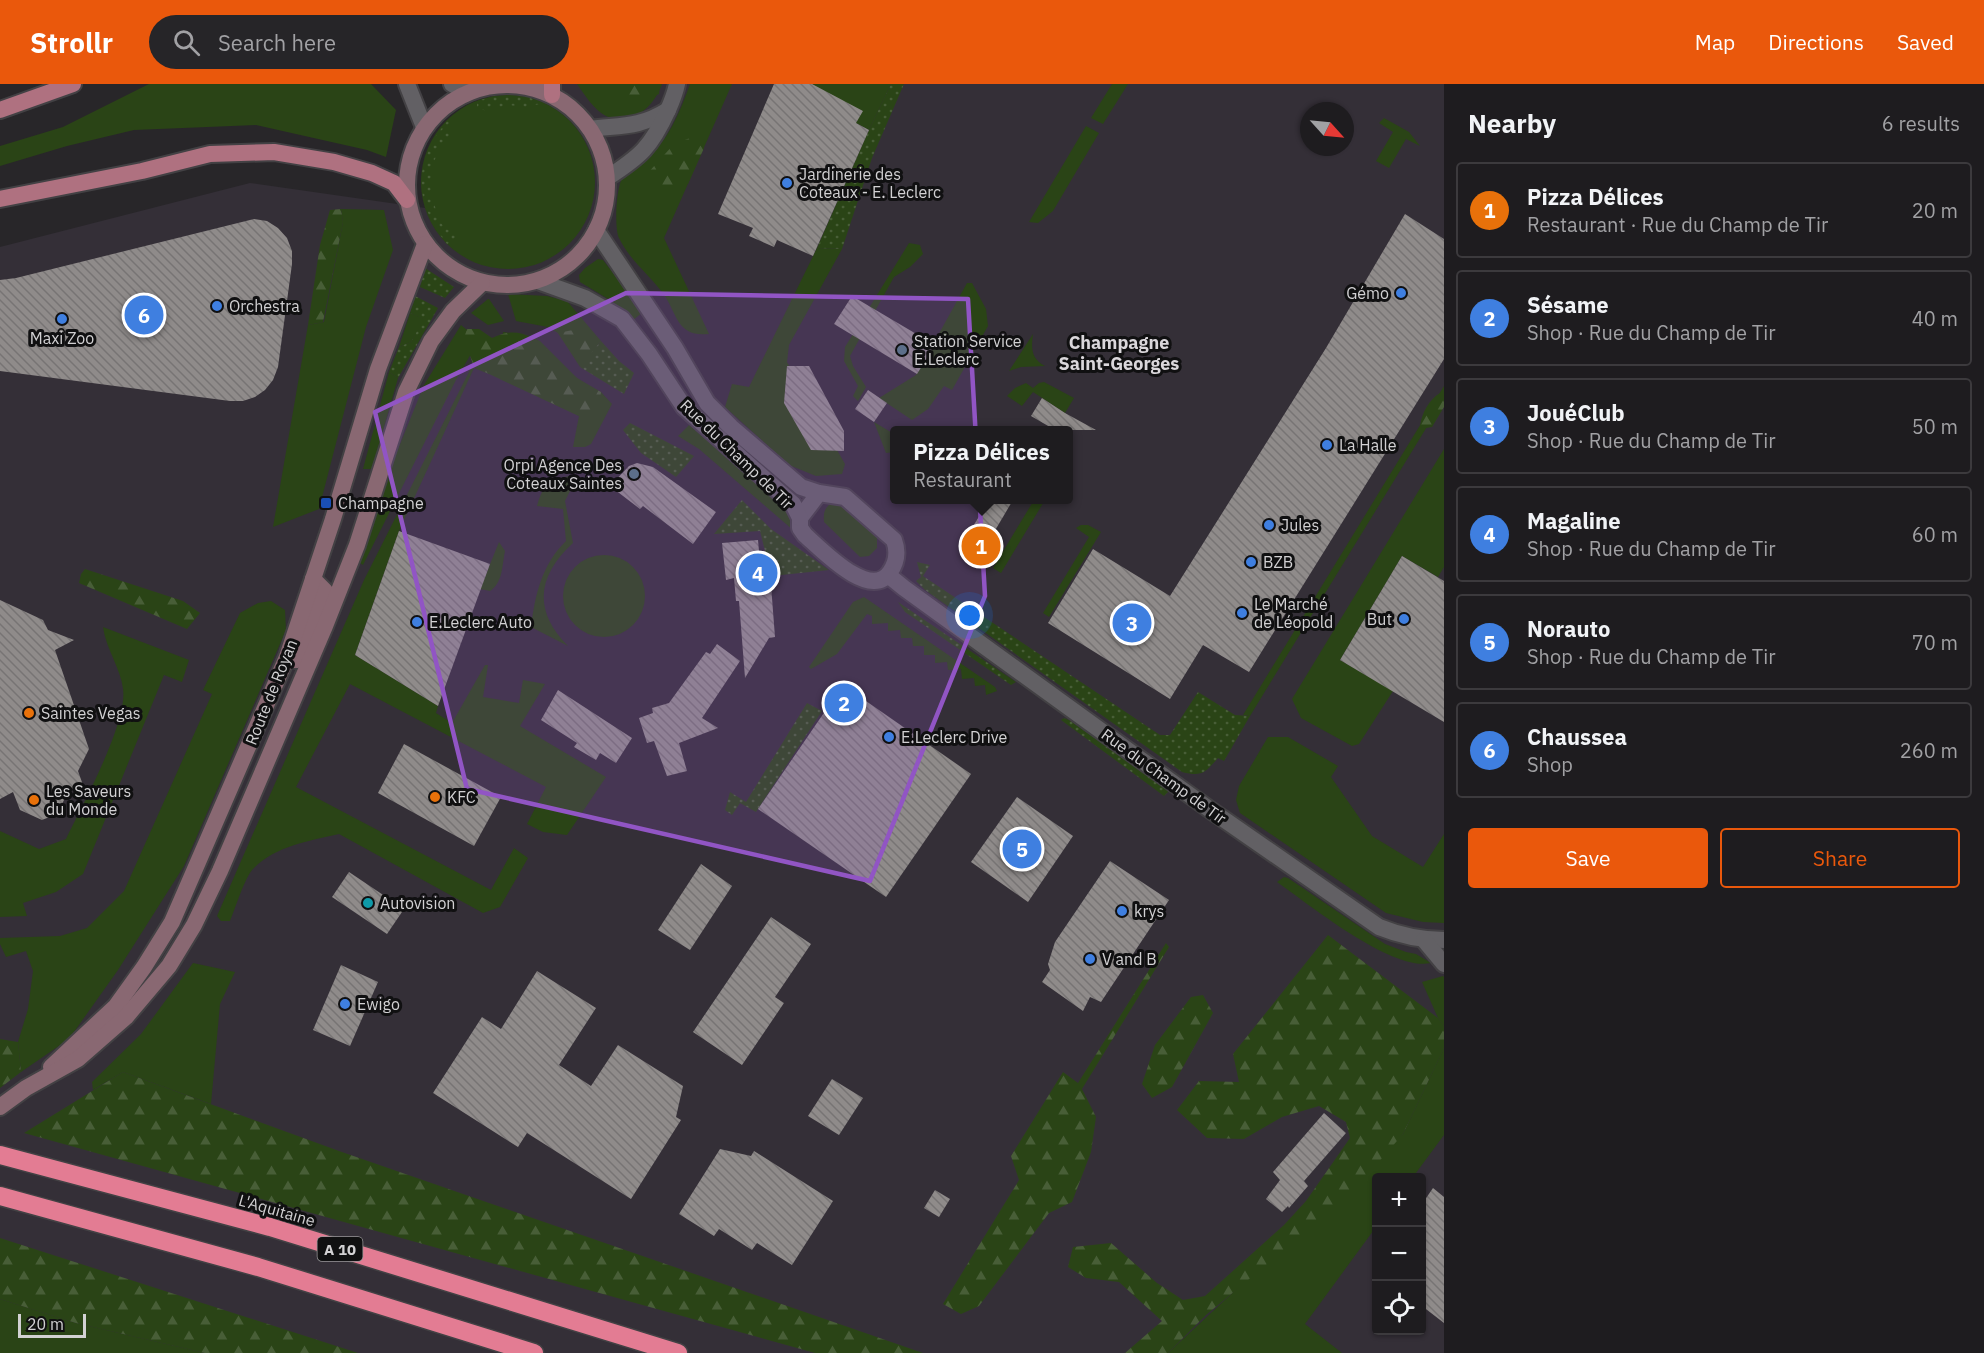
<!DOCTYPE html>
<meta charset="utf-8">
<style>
body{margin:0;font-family:"IBM Plex Sans",sans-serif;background:#262528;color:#f1f3f6}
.controls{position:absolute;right:18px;bottom:18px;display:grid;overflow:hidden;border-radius:6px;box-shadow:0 2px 4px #0004}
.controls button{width:54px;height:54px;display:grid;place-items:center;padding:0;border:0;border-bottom:2px solid #3c3a3d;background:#1e1c1f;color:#f1f3f6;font:30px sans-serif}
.compass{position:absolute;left:1300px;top:18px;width:54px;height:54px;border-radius:50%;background:#1e1c1f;box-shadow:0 2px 4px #0004;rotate:117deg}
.scale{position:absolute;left:18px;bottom:15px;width:68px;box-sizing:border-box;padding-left:6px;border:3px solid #d2d1d3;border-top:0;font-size:16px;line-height:21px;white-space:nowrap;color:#d2d1d3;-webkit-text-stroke:4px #101011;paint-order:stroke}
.you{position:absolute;left:970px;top:532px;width:21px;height:21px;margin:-15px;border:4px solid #fff;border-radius:50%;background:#1a73e8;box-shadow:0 0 0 9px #1a73e833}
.badge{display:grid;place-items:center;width:39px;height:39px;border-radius:50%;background:#ea580c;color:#fff;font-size:20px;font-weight:700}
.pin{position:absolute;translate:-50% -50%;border:3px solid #fff;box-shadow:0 2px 6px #0006}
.popup{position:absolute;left:890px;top:342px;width:183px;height:78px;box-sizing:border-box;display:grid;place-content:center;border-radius:6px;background:#1e1c1f;filter:drop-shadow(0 2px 4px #0005);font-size:20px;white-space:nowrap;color:#a1a1a4}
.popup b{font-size:22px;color:#f1f3f6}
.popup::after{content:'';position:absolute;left:50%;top:100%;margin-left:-12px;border:12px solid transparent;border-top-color:#1e1c1f}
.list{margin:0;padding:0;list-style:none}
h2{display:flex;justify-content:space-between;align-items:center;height:78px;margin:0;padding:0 24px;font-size:26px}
h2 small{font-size:20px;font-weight:400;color:#a1a1a4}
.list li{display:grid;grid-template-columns:39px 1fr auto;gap:18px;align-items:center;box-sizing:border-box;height:96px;margin:0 12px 12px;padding:0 12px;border:2px solid #3c3a3d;border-radius:6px}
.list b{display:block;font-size:22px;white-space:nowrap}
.list p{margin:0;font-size:20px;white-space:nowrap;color:#a1a1a4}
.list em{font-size:20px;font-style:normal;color:#a1a1a4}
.actions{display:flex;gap:12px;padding:18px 24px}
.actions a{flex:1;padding:14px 0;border:2px solid #ea580c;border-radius:6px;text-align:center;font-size:21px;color:#ea580c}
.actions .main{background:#ea580c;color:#fff}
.icon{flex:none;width:33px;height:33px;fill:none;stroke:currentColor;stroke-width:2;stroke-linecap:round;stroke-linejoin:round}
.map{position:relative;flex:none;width:1444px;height:1269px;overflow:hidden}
header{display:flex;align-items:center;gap:36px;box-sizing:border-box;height:84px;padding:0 30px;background:#ea580c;color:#fff}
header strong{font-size:28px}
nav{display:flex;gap:33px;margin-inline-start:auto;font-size:21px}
.search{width:420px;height:54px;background:#262528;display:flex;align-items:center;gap:15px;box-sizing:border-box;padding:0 21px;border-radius:33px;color:#a1a1a4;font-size:22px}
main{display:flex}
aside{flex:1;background:#1e1c1f}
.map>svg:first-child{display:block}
.built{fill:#342f37;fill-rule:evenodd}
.grass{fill:#2a4416}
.forest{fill:url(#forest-firs)}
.park{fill:url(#park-dots)}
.building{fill:url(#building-back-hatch)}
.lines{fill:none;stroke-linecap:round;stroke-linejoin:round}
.minor-casing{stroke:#434144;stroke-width:20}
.secondary-casing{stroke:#434144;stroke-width:20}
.primary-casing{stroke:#434144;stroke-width:20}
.motorway-casing{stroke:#434144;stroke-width:21}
.minor{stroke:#626064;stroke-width:16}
.secondary{stroke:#896872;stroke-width:16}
.primary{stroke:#af7180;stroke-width:16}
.motorway{stroke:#e37c93;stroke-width:18}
.marked{fill:#9155c4;fill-opacity:0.2;stroke:#9155c4;stroke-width:4.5;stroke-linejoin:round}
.shop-dot{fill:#3f7fe0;stroke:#101011;stroke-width:2}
.service-dot{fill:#5c6f8a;stroke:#101011;stroke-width:2}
.transit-dot{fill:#1a4fb4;stroke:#101011;stroke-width:2}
.food-dot{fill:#e8710a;stroke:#101011;stroke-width:2}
.culture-dot{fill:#0f9aa8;stroke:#101011;stroke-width:2}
.labels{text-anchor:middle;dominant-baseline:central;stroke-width:6;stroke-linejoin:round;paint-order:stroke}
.shield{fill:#101011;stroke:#989799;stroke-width:1.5}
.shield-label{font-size:15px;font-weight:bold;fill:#d2d1d3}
.poi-label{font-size:16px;fill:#d2d1d3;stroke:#101011;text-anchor:start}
.street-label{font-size:16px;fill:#d2d1d3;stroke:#101011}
.neighbourhood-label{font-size:18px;font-weight:bold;fill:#dad7db;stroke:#101011}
</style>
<header>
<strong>Strollr</strong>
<div class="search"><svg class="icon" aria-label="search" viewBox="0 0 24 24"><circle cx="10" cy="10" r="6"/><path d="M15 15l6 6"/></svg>Search here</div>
<nav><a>Map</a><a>Directions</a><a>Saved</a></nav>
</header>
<main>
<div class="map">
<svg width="1444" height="1269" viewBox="0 0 1444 1269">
<defs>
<pattern id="forest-firs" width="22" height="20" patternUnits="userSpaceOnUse" patternTransform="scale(1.5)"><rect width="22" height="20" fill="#2a4416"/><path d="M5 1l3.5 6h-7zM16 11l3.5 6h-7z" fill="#485e37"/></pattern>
<pattern id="park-dots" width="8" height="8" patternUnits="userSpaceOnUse" patternTransform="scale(1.5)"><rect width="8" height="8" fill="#2a4416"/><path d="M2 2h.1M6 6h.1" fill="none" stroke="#485e37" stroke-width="1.8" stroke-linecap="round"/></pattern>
<pattern id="building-back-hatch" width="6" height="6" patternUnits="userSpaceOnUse" patternTransform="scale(1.5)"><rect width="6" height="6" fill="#8f8b8a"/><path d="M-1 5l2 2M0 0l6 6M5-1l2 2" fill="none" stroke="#777474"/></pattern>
</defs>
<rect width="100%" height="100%" fill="#282629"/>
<path class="built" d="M561 0H1444V1269H0V163L250 99 509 136ZM1309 27H1345V63H1309ZM894 346H1068V416H894ZM1376 1094H1422V1246H1376Z"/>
<g class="grass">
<path d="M149 0H371L396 26 386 73 367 66 256 41 134 46 67 62 0 82V62L63 43Z"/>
<path d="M577 0H662C654 23 632 43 606 32 595 27 584 10 577 0Z"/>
<path d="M690 0H732L664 154 709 250C678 253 678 233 665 212 651 192 630 177 619 154 614 144 616 100 624 91 631 84 643 79 650 72 670 53 681 25 690 0Z"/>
<path d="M812 0H891L869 46 856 39Z"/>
<path d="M1112 0H1128L1103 40 1091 34Z"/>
<circle cx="508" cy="98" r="87"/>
<path d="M1384 34 1409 48 1420 62 1406 55 1389 84 1376 77 1393 48 1379 39Z"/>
<path d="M1086 42 1099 49 1053 127 1038 139 1029 138Z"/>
<path d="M341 125 384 126 393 166 366 243 319 425 273 443 308 241 324 238 343 138Z"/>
<path d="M909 159 920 161 923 170 910 183 894 193 850 272 853 282 866 303 858 317 853 312 858 302 844 277 845 263Z"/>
<path d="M817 164 842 165 789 261 787 278 845 380 842 390 816 392 789 381 725 323 732 300 749 303Z"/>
<path d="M598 175 603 176 643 228 632 237 610 216 580 198 579 191 585 184Z"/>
<path d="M967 199H972L986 225 988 242 952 306 944 302 928 325 912 336 879 314 916 291Z"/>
<path d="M508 210 547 212 567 217 601 257 580 283 558 249 548 243 516 237Z"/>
<path d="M488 215H489L504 237 488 241 471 229Z"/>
<path d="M410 229 425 235 411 258 399 263Z"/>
<path d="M461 241 479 256 457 294 363 481 360 479 390 385 424 301Z"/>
<path d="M503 248 529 252 540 257 577 294 601 308 612 320 591 360 585 363H573L579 332 500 295Z"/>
<path d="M1033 250C1031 264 1031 275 1045 282L1021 283 1009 287Z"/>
<path d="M492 254 489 290 474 284 399 447 355 571 438 622 436 629 452 639 485 581H488L483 613 519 619 523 596 545 600 520 642 606 693 567 751 543 748 527 740 546 703 350 600 296 703 491 806 514 764 528 774 500 823 483 829 339 750C309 757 275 762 253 785 245 793 235 825 230 837H221L217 832 364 496 475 276Z"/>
<path d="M389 288 398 294 372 385H363Z"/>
<path d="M1044 298 1074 314 1065 329 1033 308 1022 322 1007 312 1015 304 1026 299 1033 304 1039 299Z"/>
<path d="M1444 302V315L1250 632 1243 631Z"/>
<path d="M874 338 894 350V368L886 369Z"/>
<path d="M689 341 787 425 792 437 793 446 699 365 678 352Z"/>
<path d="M1444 365V483L1438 493 1402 472 1340 576 1393 607 1359 660 1352 662 1301 634 1292 615Z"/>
<path d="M569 392 574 399 565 417 573 459C538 491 532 526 568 562L531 543C535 511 542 480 566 457L563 425 537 422C544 398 548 399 569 392Z"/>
<path d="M1034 416H1045L1001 489 993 484Z"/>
<path d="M833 418 852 428 877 451V464L869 472 860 473 824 438C823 428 825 423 833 418Z"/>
<path d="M1081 441H1088L1101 448 1049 533 1043 529 1089 453 1076 444Z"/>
<path d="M499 458 505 467C502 481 503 499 490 507L480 505Z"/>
<circle cx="604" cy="512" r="41"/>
<path d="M864 513 995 603 997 607 986 611 985 601 975 602 974 594 962 595 961 585 948 586 947 578 935 579V571H924V562H913L912 554H901L900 546 888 547V539L872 540V532L867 530 837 570 811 585 809 583 853 518Z"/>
<path d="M271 517 285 526 286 546 184 782 118 886 69 955 21 988 18 958 28 925 33 887 26 867 6 873 0 860V854L60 852 87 844 124 807 212 610 203 606 240 529 258 519Z"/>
<path d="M103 543 189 576 182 598 164 591 83 790 56 808 23 819 27 832 0 833V747L39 765 66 755C82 722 128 638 123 605 121 585 106 565 103 543Z"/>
<path d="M1268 653H1288L1338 682 1331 693 1372 752 1423 783 1444 750V839L1423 838 1386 829 1240 729 1236 716 1239 702Z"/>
<path d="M1284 793 1288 794 1385 860 1406 868 1416 870 1431 879C1392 888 1310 821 1277 798Z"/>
<path d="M193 879 235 888 220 920 211 1020 123 988 93 1006 92 998 141 950Z"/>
<path d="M1443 892 1444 893V942L1438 934 1422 898Z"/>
<path d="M1444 964V1051L1413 1093 1376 1094V1143L1305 1240 1342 1269H1168L1403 1050Z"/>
<path d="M0 1215 76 1239 205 1269H0Z"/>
</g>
<g class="forest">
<path d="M611 0H660L659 10C645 16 634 22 620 17Z"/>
<path d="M690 54 704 64 688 100 660 103 647 90 674 60Z"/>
<path d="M341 125 343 138 323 238 308 241 320 161 330 126Z"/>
<path d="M467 245H479L492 254C532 234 550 274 577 294 584 299 593 304 601 308L599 323 579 332 474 283 464 254Z"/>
<path d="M573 246 589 251 599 266 582 284 558 249Z"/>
<path d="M1440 309 1444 311V323L1432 343 1426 344 1420 342C1422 328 1429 316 1440 309Z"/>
<path d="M85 485 183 517 200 529 187 545 79 499 81 490Z"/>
<path d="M1328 851 1438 934 1444 942V964L1403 1050 1350 1111 1206 1231 1168 1269H1125L1162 1237 1119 1198 1086 1194 1068 1183 1073 1163 1111 1159 1157 1199 1183 1216 1205 1212 1284 1141 1306 1117 1350 1054 1346 1038 1319 1022 1282 1033 1244 1055 1207 1054 1177 1026 1199 997 1239 998 1233 970Z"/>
<path d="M1166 859 1169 863 1082 1005 1096 1033 1091 1068 1072 1118 1049 1129 979 1222 961 1230 943 1220 1019 1096 1011 1072 1063 988 1078 999Z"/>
<path d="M1203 911 1213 929 1172 1003 1152 1014 1142 1000 1155 961 1191 913Z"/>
<path d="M0 955 18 958 21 988 0 1004Z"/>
<path d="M123 988 339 1067 923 1269H815L24 1049Z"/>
<path d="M0 1154 358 1269H205L76 1239 0 1215Z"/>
</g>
<g class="park">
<path d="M891 0H904L872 74 842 165 817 164 869 46Z"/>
<path d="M511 11 528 13 544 19 526 23 507 21 487 27 477 24V17L494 12Z"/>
<path d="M451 33V50L439 67 432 81 430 102 438 135 444 143 456 151 457 156 447 160C412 116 413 74 451 33Z"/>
<path d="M425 184 454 203 445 214 420 203Z"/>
<path d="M415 212 438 224 398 294 389 288 399 263 411 258 424 235 410 229Z"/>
<path d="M601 257 619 277 634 289 624 310 580 283Z"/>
<path d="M630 339 694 372 676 393 641 369 623 346Z"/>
<path d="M742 416 771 445 829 486 772 492 770 472 766 471 760 447 714 450Z"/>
<path d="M917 478 930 481 923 492 1160 651H1170L1198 608 1235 631 1250 632 1224 677 1218 674C1205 689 1202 693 1182 688L925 506 916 497 921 493Z"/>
<path d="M898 518 1016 598 1011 601 905 528Z"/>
<path d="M807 619 822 627 756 728 740 719 732 731 725 726 730 708 746 718Z"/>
<path d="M1064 634 1069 636 1169 707 1164 712 1061 636Z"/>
</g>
<g class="building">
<path d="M774 0H812L863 27 856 39 869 46 813 172 777 156 774 163 749 152 753 144 718 130Z"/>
<path d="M1405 130 1444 155V275L1249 588 1203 561 1170 615 1048 539 1093 465 1170 512 1326 264Z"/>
<path d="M254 135 267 137 278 144 287 154 292 167V180L278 283 273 296 265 306 255 313 243 317H230L0 287V196L16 194Z"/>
<path d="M852 212 935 261 917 290 834 240Z"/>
<path d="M787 282H809L844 347V367L811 366 784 319Z"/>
<path d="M868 306 887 319 874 338 855 325Z"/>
<path d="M1042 314 1065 329 1096 346H1055L1031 332Z"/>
<path d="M637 379 653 383 716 428 693 460 643 422 640 425 610 402 629 382Z"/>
<path d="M989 416H1013L987 460 969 449Z"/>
<path d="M399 447 490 480 438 622 355 571Z"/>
<path d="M758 456 760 478H765L767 502 771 501 775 553 769 554 745 594 739 517H736L734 494 726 496 722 459Z"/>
<path d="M1402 472 1444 497V638L1340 576Z"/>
<path d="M0 516 43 536 48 546 74 556 55 566 89 665 78 687 83 701 69 706 57 730 42 736 20 726 13 708 0 715Z"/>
<path d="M717 560 740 577 702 634 718 644 679 659 687 687 667 692 654 657 647 659 639 634 653 629 652 624 669 619 706 568 710 570Z"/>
<path d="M843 601 971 690 886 813 758 725Z"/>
<path d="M558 606 632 654 616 679 600 669 596 676 574 663 577 659 541 636Z"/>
<path d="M404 660 501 713 474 762 378 709Z"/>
<path d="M1017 713 1073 752 1028 818 971 778Z"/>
<path d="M1110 777 1169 816 1101 918 1090 913 1083 927 1042 898 1050 886 1048 880 1055 858Z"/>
<path d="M701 780 732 802 690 866 658 846Z"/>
<path d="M349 788 404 825 387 850 332 813Z"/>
<path d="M771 833 811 860 775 913 784 919 742 981 693 948Z"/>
<path d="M341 881 378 898 350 962 313 946Z"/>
<path d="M537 887 596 924 559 981 591 1002 618 961 683 1002 676 1033 681 1036 631 1115 527 1049 518 1063 433 1009 482 933 501 945Z"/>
<path d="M832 995 863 1014 839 1051 808 1032Z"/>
<path d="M1324 1029 1346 1049 1304 1097 1308 1102 1289 1124 1288 1122 1282 1128 1266 1115 1280 1096 1273 1088Z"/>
<path d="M720 1065 751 1072 754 1067 833 1117 792 1181 757 1159 752 1166 719 1145 714 1152 679 1130Z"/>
<path d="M1433 1104 1444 1113V1239L1422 1222V1120Z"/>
<path d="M935 1106 950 1115 939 1133 924 1124Z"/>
</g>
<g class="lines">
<g class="minor-casing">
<g id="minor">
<path d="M407 0 424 43"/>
<path d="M452 0 467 9"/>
<path d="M590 45C622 41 639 44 668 26"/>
<path d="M607 94C641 72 651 63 668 26 672 17 675 10 677 0"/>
<path d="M596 146 675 264 707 319 731 343 801 403 819 409 845 413 894 456C898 467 897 478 890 488 871 518 821 465 805 451L800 444V434L819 409"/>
<path d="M538 197 585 214 622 235 649 270 684 323 793 420 800 434"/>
<path d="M888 491 904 504 1209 725 1379 843C1401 852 1420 856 1444 856"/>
<path d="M1424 856 1444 880"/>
</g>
</g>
<g class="secondary-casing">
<g id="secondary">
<circle cx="507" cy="101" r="100"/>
<path d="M296 576 325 507 313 495"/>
<path d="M51 983 116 922 144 883 172 838 287 573 333 435 378 285 425 160"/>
<path d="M0 1023 26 1004 78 975 126 933 169 882 194 841 220 787 325 542 357 461 406 308 431 257 453 227 482 199"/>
</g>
</g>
<g class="primary-casing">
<g id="primary">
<path d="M552 11V0"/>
<path d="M0 26 73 0"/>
<path d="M0 115 142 87 210 70 274 68 334 78 372 89 394 99 407 116"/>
</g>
</g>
<g class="motorway-casing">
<g id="motorway">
<path d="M0 1071 270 1143 678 1269"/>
<path d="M0 1112 258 1183 534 1269"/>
</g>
</g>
<use href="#minor" class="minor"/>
<use href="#secondary" class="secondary"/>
<use href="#primary" class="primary"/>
<use href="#motorway" class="motorway"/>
</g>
<path class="marked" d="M626 209 968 215 985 512 870 797 467 705 375 328Z"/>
<g class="shop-dot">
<circle cx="787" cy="99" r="6"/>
<circle cx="1401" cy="209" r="6"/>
<circle cx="217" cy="222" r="6"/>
<circle cx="62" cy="235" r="6"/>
<circle cx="1327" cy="361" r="6"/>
<circle cx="1269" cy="441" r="6"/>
<circle cx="1251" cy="478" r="6"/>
<circle cx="1242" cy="529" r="6"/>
<circle cx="1404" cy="535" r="6"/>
<circle cx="417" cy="538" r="6"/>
<circle cx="889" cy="653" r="6"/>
<circle cx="1122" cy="827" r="6"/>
<circle cx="1090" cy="875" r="6"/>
<circle cx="345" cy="920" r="6"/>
</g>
<g class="service-dot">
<circle cx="902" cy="266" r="6"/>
<circle cx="634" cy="390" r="6"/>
</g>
<rect class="transit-dot" x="320" y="413" width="12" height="12" rx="3"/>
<g class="food-dot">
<circle cx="29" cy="629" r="6"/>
<circle cx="435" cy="713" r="6"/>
<circle cx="34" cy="716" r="6"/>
</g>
<circle class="culture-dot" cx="368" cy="819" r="6"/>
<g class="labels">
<rect class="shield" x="317.5" y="1153" width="45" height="24" rx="4.5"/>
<g class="shield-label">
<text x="340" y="1165">A 10</text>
</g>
<g class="poi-label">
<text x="799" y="90">Jardinerie des<tspan x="799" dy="18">Coteaux - E. Leclerc</tspan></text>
<text x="1389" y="209" text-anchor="end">Gémo</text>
<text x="229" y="222">Orchestra</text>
<text x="62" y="254" text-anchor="middle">Maxi Zoo</text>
<text x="914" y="257">Station Service<tspan x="914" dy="18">E.Leclerc</tspan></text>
<text x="1339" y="361">La Halle</text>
<text x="622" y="381" text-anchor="end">Orpi Agence Des<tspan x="622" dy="18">Coteaux Saintes</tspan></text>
<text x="338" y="419">Champagne</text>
<text x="1281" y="441">Jules</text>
<text x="1263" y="478">BZB</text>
<text x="1254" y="520">Le Marché<tspan x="1254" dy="18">de Léopold</tspan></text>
<text x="1392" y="535" text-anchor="end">But</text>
<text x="429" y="538">E.Leclerc Auto</text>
<text x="41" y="629">Saintes Vegas</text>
<text x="901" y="653">E.Leclerc Drive</text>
<text x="46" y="707">Les Saveurs<tspan x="46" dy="18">du Monde</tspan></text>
<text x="447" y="713">KFC</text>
<text x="380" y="819">Autovision</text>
<text x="1134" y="827">krys</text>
<text x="1102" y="875">V and B</text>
<text x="357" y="920">Ewigo</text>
</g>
<g class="street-label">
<text transform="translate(737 370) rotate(44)">Rue du Champ de Tir</text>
<text transform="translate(271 608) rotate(-68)">Route de Royan</text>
<text transform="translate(1164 692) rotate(36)">Rue du Champ de Tir</text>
<text transform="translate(277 1126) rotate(16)">L'Aquitaine</text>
</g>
<g class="neighbourhood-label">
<text x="1119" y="258">Champagne<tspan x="1119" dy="21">Saint-Georges</tspan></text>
</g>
</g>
</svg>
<div class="controls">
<button>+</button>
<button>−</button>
<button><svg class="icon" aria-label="locate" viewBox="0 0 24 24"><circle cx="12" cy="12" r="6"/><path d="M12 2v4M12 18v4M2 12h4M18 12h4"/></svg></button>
</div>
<svg class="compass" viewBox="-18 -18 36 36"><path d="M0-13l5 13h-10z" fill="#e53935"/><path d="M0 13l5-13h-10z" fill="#a1a1a4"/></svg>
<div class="scale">20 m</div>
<div class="you"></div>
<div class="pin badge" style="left:981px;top:462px;background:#e8710a">1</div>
<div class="popup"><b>Pizza Délices</b>Restaurant</div>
<div class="pin badge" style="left:844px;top:619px;background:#3f7fe0">2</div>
<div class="pin badge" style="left:1132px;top:539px;background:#3f7fe0">3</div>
<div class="pin badge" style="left:758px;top:489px;background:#3f7fe0">4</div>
<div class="pin badge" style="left:1022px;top:765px;background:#3f7fe0">5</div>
<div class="pin badge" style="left:144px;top:231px;background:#3f7fe0">6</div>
</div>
<aside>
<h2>Nearby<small>6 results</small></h2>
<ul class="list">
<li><span class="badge" style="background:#e8710a">1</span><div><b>Pizza Délices</b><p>Restaurant · Rue du Champ de Tir</p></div><em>20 m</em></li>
<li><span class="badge" style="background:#3f7fe0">2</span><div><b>Sésame</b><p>Shop · Rue du Champ de Tir</p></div><em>40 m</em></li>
<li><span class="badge" style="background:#3f7fe0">3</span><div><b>JouéClub</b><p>Shop · Rue du Champ de Tir</p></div><em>50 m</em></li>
<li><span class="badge" style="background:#3f7fe0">4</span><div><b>Magaline</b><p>Shop · Rue du Champ de Tir</p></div><em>60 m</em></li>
<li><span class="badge" style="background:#3f7fe0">5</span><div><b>Norauto</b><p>Shop · Rue du Champ de Tir</p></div><em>70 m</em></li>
<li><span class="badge" style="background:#3f7fe0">6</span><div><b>Chaussea</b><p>Shop</p></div><em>260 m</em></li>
</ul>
<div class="actions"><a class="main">Save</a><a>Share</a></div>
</aside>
</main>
